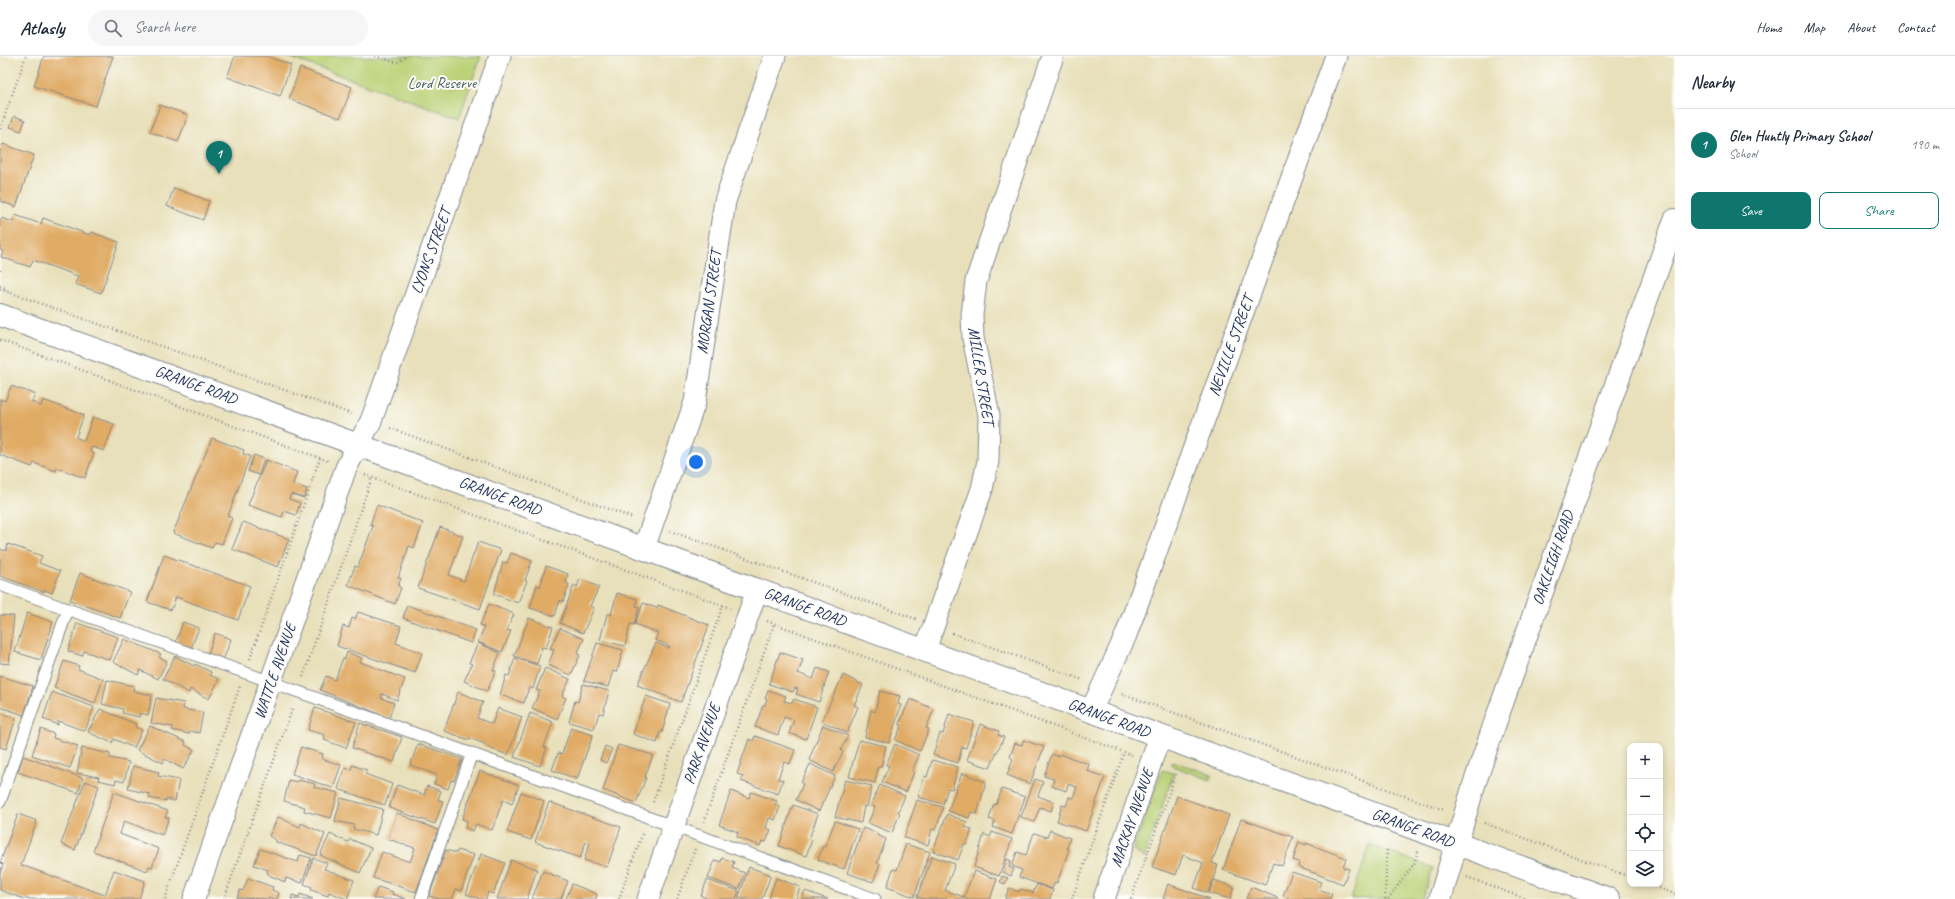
<!DOCTYPE html>
<meta charset="utf-8">
<style>
body{margin:0;font-family:Caveat,sans-serif;background:#f6f6f7;color:#1f2937}
.controls{position:absolute;right:12px;bottom:12px;display:grid;overflow:hidden;border-radius:8px;box-shadow:0 2px 6px #0003}
.controls button{width:36px;height:36px;display:grid;place-items:center;padding:0;border:0;border-bottom:1px solid #e0e1e3;background:#fff;color:#1f2937;font:20px sans-serif}
.you{position:absolute;left:696px;top:406px;width:14px;height:14px;margin:-10px;border:3px solid #fff;border-radius:50%;background:#1a73e8;box-shadow:0 0 0 6px #1a73e833}
.badge{display:grid;place-items:center;width:26px;height:26px;border-radius:50%;background:#0f766e;color:#fff;font-size:13px;font-weight:700}
.pin{position:absolute;translate:-50% -33px;filter:drop-shadow(0 1px 2px #0008)}
.pin::after{content:'';position:absolute;top:21px;width:14px;height:12px;background:inherit;clip-path:polygon(0 0,100% 0,50% 100%)}
.list{margin:0;padding:0;list-style:none}
h2{display:flex;justify-content:space-between;align-items:center;height:52px;margin:0;padding:0 16px;font-size:17px}
h2 small{font-size:13px;font-weight:400;color:#747a83}
.list li{display:grid;grid-template-columns:26px 1fr auto;gap:12px;align-items:center;box-sizing:border-box;height:72px;padding:0 16px;border-top:1px solid #e0e1e3}
.list b{display:block;font-size:15px;white-space:nowrap}
.list p{margin:0;font-size:13px;white-space:nowrap;color:#747a83}
.list em{font-size:13px;font-style:normal;color:#747a83}
.actions{display:flex;gap:8px;padding:12px 16px}
.actions a{flex:1;padding:9px 0;border:1px solid #0f766e;border-radius:8px;text-align:center;font-size:14px;color:#0f766e}
.actions .main{background:#0f766e;color:#fff}
.icon{flex:none;width:22px;height:22px;fill:none;stroke:currentColor;stroke-width:2;stroke-linecap:round;stroke-linejoin:round}
.map{position:relative;flex:none;width:1675px;height:843px;overflow:hidden}
header{display:flex;align-items:center;gap:24px;box-sizing:border-box;height:56px;padding:0 20px;background:#fff;border-bottom:1px solid #e0e1e3}
header strong{font-size:19px}
nav{display:flex;gap:22px;margin-inline-start:auto;font-size:14px}
.search{width:280px;height:36px;background:#f6f6f7;display:flex;align-items:center;gap:10px;box-sizing:border-box;padding:0 14px;border-radius:22px;color:#747a83;font-size:15px}
main{display:flex}
aside{flex:1;background:#fff}
.map>svg:first-child{display:block}
.green{fill:#b9d075;stroke:#6a806a}
.building{fill:#e0ab65}
.lines{fill:none;stroke-linecap:round;stroke-linejoin:round}
.service-casing{stroke:#82888c;stroke-width:13}
.minor-casing{stroke:#82888c;stroke-width:23}
.tertiary-casing{stroke:#82888c;stroke-width:24}
.secondary-casing{stroke:#82888c;stroke-width:24}
.path{stroke:#82888c;stroke-width:2.5;stroke-dasharray:1 3;stroke-linecap:butt}
.service{stroke:#fff;stroke-width:11}
.minor{stroke:#fff;stroke-width:21}
.tertiary{stroke:#fff;stroke-width:22}
.secondary{stroke:#fff;stroke-width:22}
.labels{text-anchor:middle;dominant-baseline:central;stroke-width:4;stroke-linejoin:round;paint-order:stroke}
.park-label{font-size:16px;fill:#4a5f65;stroke:#fdfcf7}
.street-label{font-size:16px;fill:#1b2f5e;stroke:#fdfcf7}
</style>
<header>
<strong>Atlasly</strong>
<div class="search"><svg class="icon" aria-label="search" viewBox="0 0 24 24"><circle cx="10" cy="10" r="6"/><path d="M15 15l6 6"/></svg>Search here</div>
<nav><a>Home</a><a>Map</a><a>About</a><a>Contact</a></nav>
</header>
<main>
<div class="map">
<svg width="1675" height="843" viewBox="0 0 1675 843">
<rect width="100%" height="100%" fill="#fdfcf7"/>
<filter id="ink" filterUnits="userSpaceOnUse"><feTurbulence type="fractalNoise" baseFrequency=".025" numOctaves="2"/><feDisplacementMap in="SourceGraphic" scale="8" xChannelSelector="R" yChannelSelector="G"/><feConvolveMatrix kernelMatrix="1 2 1 2 8 2 1 2 1" color-interpolation-filters="sRGB"/></filter>
<filter id="wash" filterUnits="userSpaceOnUse"><feTurbulence type="fractalNoise" baseFrequency=".012" numOctaves="4" result="noise"/><feDisplacementMap in="SourceGraphic" scale="16" xChannelSelector="R" yChannelSelector="G"/><feGaussianBlur stdDeviation="0.9" result="paint"/><feColorMatrix in="noise" values="0 0 0 0 0 0 0 0 0 0 0 0 0 0 0 0 0 1.4 0 .05"/><feComposite in="paint" operator="in"/></filter>
<g filter="url(#wash)">
<rect width="100%" height="100%" fill="#e8e0ba"/>
<g class="green">
<path d="M286 0H481L459 62Z"/>
<path d="M1176 706 1212 719 1210 724 1173 710 1170 707Z"/>
<path d="M1162 714 1174 717 1144 802 1133 794Z"/>
<path d="M1370 789 1433 812 1422 843H1351Z"/>
</g>
<g id="blocks">
<g class="building">
<path d="M44 0H113L96 50 34 30Z"/>
<path d="M235 0H267L291 9 280 40 227 21Z"/>
<path d="M300 12 352 31 340 62 289 43Z"/>
<path d="M160 49 188 59 178 86 150 76Z"/>
<path d="M14 60 25 64 21 75 10 71Z"/>
<path d="M3 88 34 99 16 151 0 145V96Z"/>
<path d="M174 132 209 145 203 164 167 150Z"/>
<path d="M15 159 41 168 43 162 90 179 91 176 119 186 101 237 75 228 78 220 33 204 30 211 1 201 3 195 0 194V165L1 162 13 166Z"/>
<path d="M11 330 35 338 32 346 41 350 43 344 84 359 76 381 84 385 93 361 114 368 104 395 92 391 90 396 94 397 85 422 57 412 56 415 34 407 32 411 0 399V343L5 345Z"/>
<path d="M212 382 244 394 243 398 250 400 228 460 232 462 222 488 215 486 212 492 173 477Z"/>
<path d="M254 399 264 403 259 419 248 415Z"/>
<path d="M266 404 297 416 293 428 307 433 304 442 291 438 289 443 300 447 296 459 284 455 282 461 248 449Z"/>
<path d="M377 449 423 467 414 492 409 490 398 522H401L398 530 401 532 395 548 348 529 355 510 358 511 373 470 370 469Z"/>
<path d="M243 466 289 483 278 511 232 493Z"/>
<path d="M440 471 463 480 449 519 464 525 478 486 501 494 480 553 418 532Z"/>
<path d="M8 488 42 500 39 507 60 515 52 537 45 534 44 536 0 520V493L6 495Z"/>
<path d="M511 497 532 505 525 524 527 525 518 547 494 538 503 506 507 507Z"/>
<path d="M164 499 250 530 238 564 176 541 171 554 147 546Z"/>
<path d="M546 510 568 518 566 527 569 528 563 546 560 544 555 560 530 552 537 529 540 531Z"/>
<path d="M80 517 130 536 120 562 70 544Z"/>
<path d="M580 523 599 531 590 550 594 552 583 577 560 567 574 529 577 531Z"/>
<path d="M617 537 637 543 636 550 639 551 634 569 630 568 625 590 600 584 607 558 611 559Z"/>
<path d="M643 547 657 552 658 549 709 569 681 646 637 629 656 587 669 592 670 590 655 584 658 577 635 568Z"/>
<path d="M489 548 514 558 507 574 511 575 502 596 478 586 484 571 480 569Z"/>
<path d="M407 549 476 574 471 587 403 562Z"/>
<path d="M358 556 401 570 396 587 422 597 415 617 337 590 343 570 349 572 352 562 355 563Z"/>
<path d="M27 557 53 566 41 604 15 596Z"/>
<path d="M0 559 14 560 9 608 0 607Z"/>
<path d="M529 562 553 571 546 592 542 591 537 608 514 600Z"/>
<path d="M183 566 199 572 191 592 176 586Z"/>
<path d="M77 567 118 581 110 604 84 595 82 600 68 595Z"/>
<path d="M560 572 584 583 577 598 580 599 571 619 548 609 554 594 550 593Z"/>
<path d="M215 577 231 583 223 604 208 598Z"/>
<path d="M124 583 161 598 159 601 167 605 158 623 140 614 138 619 113 606Z"/>
<path d="M478 587 500 597 493 614 496 615 487 635 464 625 472 608 469 607Z"/>
<path d="M597 587 623 594 617 616 613 615 608 631 584 625Z"/>
<path d="M347 596 362 602 360 606 405 623 397 644 382 638 381 642 394 647 389 662 320 634 326 620 335 624 343 602 345 603Z"/>
<path d="M780 596 803 604 798 617 813 623 817 612 829 616 819 646 796 638 798 633 795 632 793 636 769 628Z"/>
<path d="M175 600 194 610 195 608 211 616 210 619 219 623 209 643 190 633 189 637 163 623Z"/>
<path d="M515 602 540 610 533 633 529 631 524 647 500 639 506 619 509 620Z"/>
<path d="M64 605 79 610 78 613 103 623 95 647 54 632Z"/>
<path d="M545 612 570 623 562 640 566 642 557 663 532 652 540 635 536 634Z"/>
<path d="M843 619 863 629 854 649 858 651 847 677 822 665Z"/>
<path d="M0 620 33 630 24 659 0 651Z"/>
<path d="M107 624 134 630 133 635 152 639 148 659 140 657 139 661 122 657 123 653 102 648Z"/>
<path d="M583 628 609 635 603 658 599 657 594 673 569 666 575 645 578 646Z"/>
<path d="M768 634 786 640 784 645 792 647 794 643 817 651 806 683 789 677 794 664 784 661 778 679 755 671 763 649H765L767 643 765 642Z"/>
<path d="M880 635 900 640 898 648 901 649 889 687 865 681 871 654 875 656Z"/>
<path d="M52 636 94 651 85 675 58 665V669L43 663Z"/>
<path d="M458 636 483 646 477 662 492 668 498 652 522 661 508 699 484 690 485 688 469 682V684L444 675Z"/>
<path d="M646 640 670 648 662 677 660 676 657 687 633 678Z"/>
<path d="M156 642 184 647 183 653 203 657 199 677 190 675 189 678 172 674 173 671 151 667Z"/>
<path d="M910 643 934 653 926 672 929 673 920 695 895 684 902 669 899 668Z"/>
<path d="M315 652 356 666 346 692 324 684 325 679 308 674Z"/>
<path d="M100 653 136 668 135 671 142 674 134 692 114 683 112 687 88 676Z"/>
<path d="M0 657 16 662 6 693 0 691Z"/>
<path d="M530 657 553 666 544 691 547 692 540 710 514 701Z"/>
<path d="M949 658 974 666 966 692 962 691 958 707 933 699 940 677 943 678Z"/>
<path d="M360 667 402 681 394 706 352 692Z"/>
<path d="M980 668 999 675 998 679 1004 681 990 712 967 704Z"/>
<path d="M823 669 848 680 841 694 843 696 833 716 809 704Z"/>
<path d="M150 670 186 686 185 689 194 694 183 713 165 703 163 707 137 694Z"/>
<path d="M571 672 593 679 577 723 552 714 558 697 562 698Z"/>
<path d="M41 673 54 678 53 682 78 690 70 712 32 699Z"/>
<path d="M755 680 795 694 790 708 784 706 778 723 783 724 778 738 741 725 743 720 737 718 749 683 753 685Z"/>
<path d="M859 684 886 690 881 711H878L875 727 849 721Z"/>
<path d="M1023 684 1044 691 1030 728 1007 719 1013 703 1010 701 1015 687 1022 689Z"/>
<path d="M418 688 462 703 454 725 451 724 448 733 434 728 437 719 410 709Z"/>
<path d="M895 688 919 699 912 715 914 716 906 736 882 726 889 710 886 709Z"/>
<path d="M618 689 653 699 645 721 646 722 636 747 603 734Z"/>
<path d="M605 690 612 693 606 707 600 704Z"/>
<path d="M301 691 323 698 322 703 341 709 333 732 292 718Z"/>
<path d="M82 692 110 698V702L129 706 124 726 116 724 115 728 98 724 99 721 77 717Z"/>
<path d="M1052 698 1059 701 1060 698 1089 708 1087 715 1105 721 1086 775 1057 765 1062 749 1066 750 1069 741 1073 742 1077 731 1068 728 1066 735 1052 730 1054 723 1044 720Z"/>
<path d="M23 700 83 722 78 737 18 716Z"/>
<path d="M932 704 958 711 952 733 948 732 943 748 918 741 924 720 927 721Z"/>
<path d="M810 708 835 720 819 755 796 744 803 728 801 727Z"/>
<path d="M352 709 367 714 365 718 392 728 385 749 338 733 345 712 351 714Z"/>
<path d="M133 710 159 716 158 720 179 724 175 745 166 743V745L149 742 150 738 128 733Z"/>
<path d="M480 715 519 729 512 748 503 744 492 774 476 768 473 775 465 772 467 765 462 763Z"/>
<path d="M962 717 986 726 977 758 971 756 969 762 948 755Z"/>
<path d="M1035 723 1043 726 1038 740 1054 746 1051 755 1040 751 1034 766 1021 761Z"/>
<path d="M289 724 297 726 298 724 315 728 314 731 338 737 331 762 304 755 305 751 284 745Z"/>
<path d="M845 724 872 730 867 751 864 750 861 767 835 761Z"/>
<path d="M85 725 99 730 75 794 61 788Z"/>
<path d="M397 729 424 739 427 730 441 735 438 744 443 745 435 768 389 752Z"/>
<path d="M880 729 905 740 898 756 900 757 892 777 868 767 875 751 871 750Z"/>
<path d="M1002 733 1025 741 1012 778 993 771 995 765 989 763 994 748 996 749Z"/>
<path d="M731 735 749 742 751 736 777 745 775 749 780 751 775 764 769 762 766 772 771 774 766 786 762 785 760 790 737 781 738 776 719 769Z"/>
<path d="M114 736 168 755 165 761 169 762 162 779 124 765 120 778 159 793 152 811 149 810 147 815 93 795Z"/>
<path d="M521 736 544 745 531 784 507 776Z"/>
<path d="M1177 740 1229 759 1212 807 1218 809 1208 837 1194 832 1203 807 1183 799 1176 819 1152 811Z"/>
<path d="M341 742 383 753 376 779 353 773 354 769 335 765Z"/>
<path d="M917 744 943 751 936 774 932 773 928 789 904 782Z"/>
<path d="M549 746 621 771 607 811 584 804 590 787 586 786 580 802 535 786Z"/>
<path d="M793 749 818 758 809 783 812 784 806 800 779 790Z"/>
<path d="M397 757 438 774 416 836 373 822 382 796 410 806 415 792 388 783Z"/>
<path d="M18 758 37 765 21 809 105 839 114 814 145 825 139 843H24L0 834V818L3 808 0 807Z"/>
<path d="M947 758 967 766 965 771 972 773 967 788H964L958 804 933 795Z"/>
<path d="M278 761 300 771 301 767 325 778 316 800 276 786V784L269 780Z"/>
<path d="M1241 763 1293 781 1282 810 1273 807 1265 829 1223 814Z"/>
<path d="M835 765 858 773 844 813 818 804 823 790 825 791Z"/>
<path d="M863 772 877 777V779L886 783 877 807 880 808 873 826 847 817Z"/>
<path d="M1050 774 1070 782 1067 792 1069 793 1057 827 1055 826 1052 833 1019 821 1022 814 1012 810 1017 796 1026 799 1034 777 1047 781Z"/>
<path d="M992 776 1012 783 999 820 974 811 984 778 990 781Z"/>
<path d="M330 778 348 786 350 783 371 792 360 817 320 799Z"/>
<path d="M1299 786 1306 789V787L1346 802 1343 811 1349 813 1343 828 1298 811 1299 806 1293 804Z"/>
<path d="M906 788 930 796 914 841 887 831 893 813 897 814Z"/>
<path d="M260 793 298 806 300 799 311 802 302 827 286 822 285 826 271 820 267 817 268 814 254 809Z"/>
<path d="M446 794 456 797 458 794 474 799 461 835 456 833 452 843H439L429 840Z"/>
<path d="M481 798 505 807 493 838 488 836 486 843H480L466 838Z"/>
<path d="M932 800 955 808 945 834 964 841 974 815 997 823 990 843H924L917 841Z"/>
<path d="M313 802 327 807 324 813 354 824 347 843 329 836 328 840 311 834 312 831 304 828Z"/>
<path d="M722 802 734 806 732 812 745 817 739 833 708 822 715 804 721 806Z"/>
<path d="M1007 803 1011 805 1009 811 1014 813 1011 820 1003 816Z"/>
<path d="M511 804 537 813 527 843H497Z"/>
<path d="M749 811 771 819 762 843H738Z"/>
<path d="M543 815 568 825 561 843H532Z"/>
<path d="M1292 816 1321 826 1318 833 1332 838 1330 843H1291L1283 840Z"/>
<path d="M1002 820 1008 822 1005 828 1000 826Z"/>
<path d="M248 822 273 831 272 834 279 837 277 843 237 842 240 834 243 835Z"/>
<path d="M776 822 800 831 796 843H769Z"/>
<path d="M707 824 739 835 736 843H708L701 840Z"/>
<path d="M1214 824 1234 831 1230 843 1209 837Z"/>
<path d="M572 828 597 838 596 843H566Z"/>
<path d="M1037 828 1053 834 1050 843H1005L1009 832 1019 836 1020 833 1033 837Z"/>
<path d="M1168 828 1210 843H1163Z"/>
<path d="M378 831 393 836 392 838 406 843H373Z"/>
<path d="M1251 831 1278 842V843H1246Z"/>
<path d="M805 835 828 843H802Z"/>
<path d="M300 838 313 843H291L292 839 299 841Z"/>
</g>
</g>
</g>
<g filter="url(#ink)">
<use href="#blocks" fill-opacity="0" stroke="#82888c" stroke-width="1"/>
<g class="lines">
<g class="service-casing">
<g id="service">
<path d="M0 529C291 634 584 737 875 843"/>
<path d="M0 746 68 553"/>
<path d="M421 843 472 697"/>
</g>
</g>
<g class="minor-casing">
<g id="minor">
<path d="M644 492 695 346 725 145 775 0"/>
<path d="M925 594 982 433 988 405 989 359 973 282 972 259 976 225 1053 0"/>
<path d="M1091 655 1126 579 1336 0"/>
<path d="M194 843 346 412 371 365 500 0"/>
<path d="M648 843 757 534"/>
<path d="M1104 843 1160 680"/>
</g>
</g>
<g class="tertiary-casing">
<path id="tertiary" d="M1440 843 1473 732 1495 667 1675 164"/>
</g>
<g class="secondary-casing">
<path id="secondary" d="M0 259 1609 843"/>
</g>
<g class="path">
<path d="M375 0 397 7 406 0"/>
<path d="M0 73 26 0"/>
<path d="M0 214V215"/>
<path d="M0 230 5 232 6 235"/>
<path d="M0 233 352 358"/>
<path d="M0 284 328 405"/>
<path d="M390 372 633 462"/>
<path d="M365 419 730 552"/>
<path d="M670 475 916 563"/>
<path d="M767 565 1132 699"/>
<path d="M952 577 1083 624"/>
<path d="M250 603 320 402"/>
<path d="M303 621 372 421"/>
<path d="M1122 638 1444 754"/>
<path d="M653 746 723 549"/>
<path d="M704 766 774 568"/>
<path d="M1484 767 1630 821"/>
<path d="M1467 821 1526 843"/>
<path d="M1648 828 1675 838"/>
<path d="M165 843 240 630"/>
<path d="M224 843 293 651"/>
<path d="M619 843 643 776"/>
<path d="M677 843 695 793"/>
<path d="M1072 843 1124 696"/>
<path d="M1131 843 1177 715"/>
<path d="M1385 843 1387 793"/>
<path d="M1388 843 1414 808 1418 795"/>
</g>
<use href="#service" class="service"/>
<use href="#minor" class="minor"/>
<use href="#tertiary" class="tertiary"/>
<use href="#secondary" class="secondary"/>
</g>
</g>
<g class="labels">
<g class="park-label">
<text x="442" y="27">Lord Reserve</text>
</g>
<g class="street-label">
<text transform="translate(431 195) rotate(-70)">LYONS STREET</text>
<text transform="translate(709 246) rotate(-82)">MORGAN STREET</text>
<text transform="translate(1231 290) rotate(-70)">NEVILLE STREET</text>
<text transform="translate(981 320) rotate(81)">MILLER STREET</text>
<text transform="translate(196 329) rotate(20)">GRANGE ROAD</text>
<text transform="translate(500 440) rotate(20)">GRANGE ROAD</text>
<text transform="translate(1553 502) rotate(-71)">OAKLEIGH ROAD</text>
<text transform="translate(805 551) rotate(20)">GRANGE ROAD</text>
<text transform="translate(275 615) rotate(-71)">WATTLE AVENUE</text>
<text transform="translate(1109 662) rotate(20)">GRANGE ROAD</text>
<text transform="translate(702 688) rotate(-71)">PARK AVENUE</text>
<text transform="translate(1132 762) rotate(-71)">MACKAY AVENUE</text>
<text transform="translate(1413 772) rotate(20)">GRANGE ROAD</text>
</g>
</g>
</svg>
<div class="controls">
<button>+</button>
<button>−</button>
<button><svg class="icon" aria-label="locate" viewBox="0 0 24 24"><circle cx="12" cy="12" r="6"/><path d="M12 2v4M12 18v4M2 12h4M18 12h4"/></svg></button>
<button><svg class="icon" aria-label="layers" viewBox="0 0 24 24"><path d="M12 4l9 5-9 5-9-5zM3 14l9 5 9-5"/></svg></button>
</div>
<div class="you"></div>
<div class="pin badge" style="left:219px;top:118px">1</div>
</div>
<aside>
<h2>Nearby<small></small></h2>
<ul class="list">
<li><span class="badge">1</span><div><b>Glen Huntly Primary School</b><p>School</p></div><em>190 m</em></li>
</ul>
<div class="actions"><a class="main">Save</a><a>Share</a></div>
</aside>
</main>
